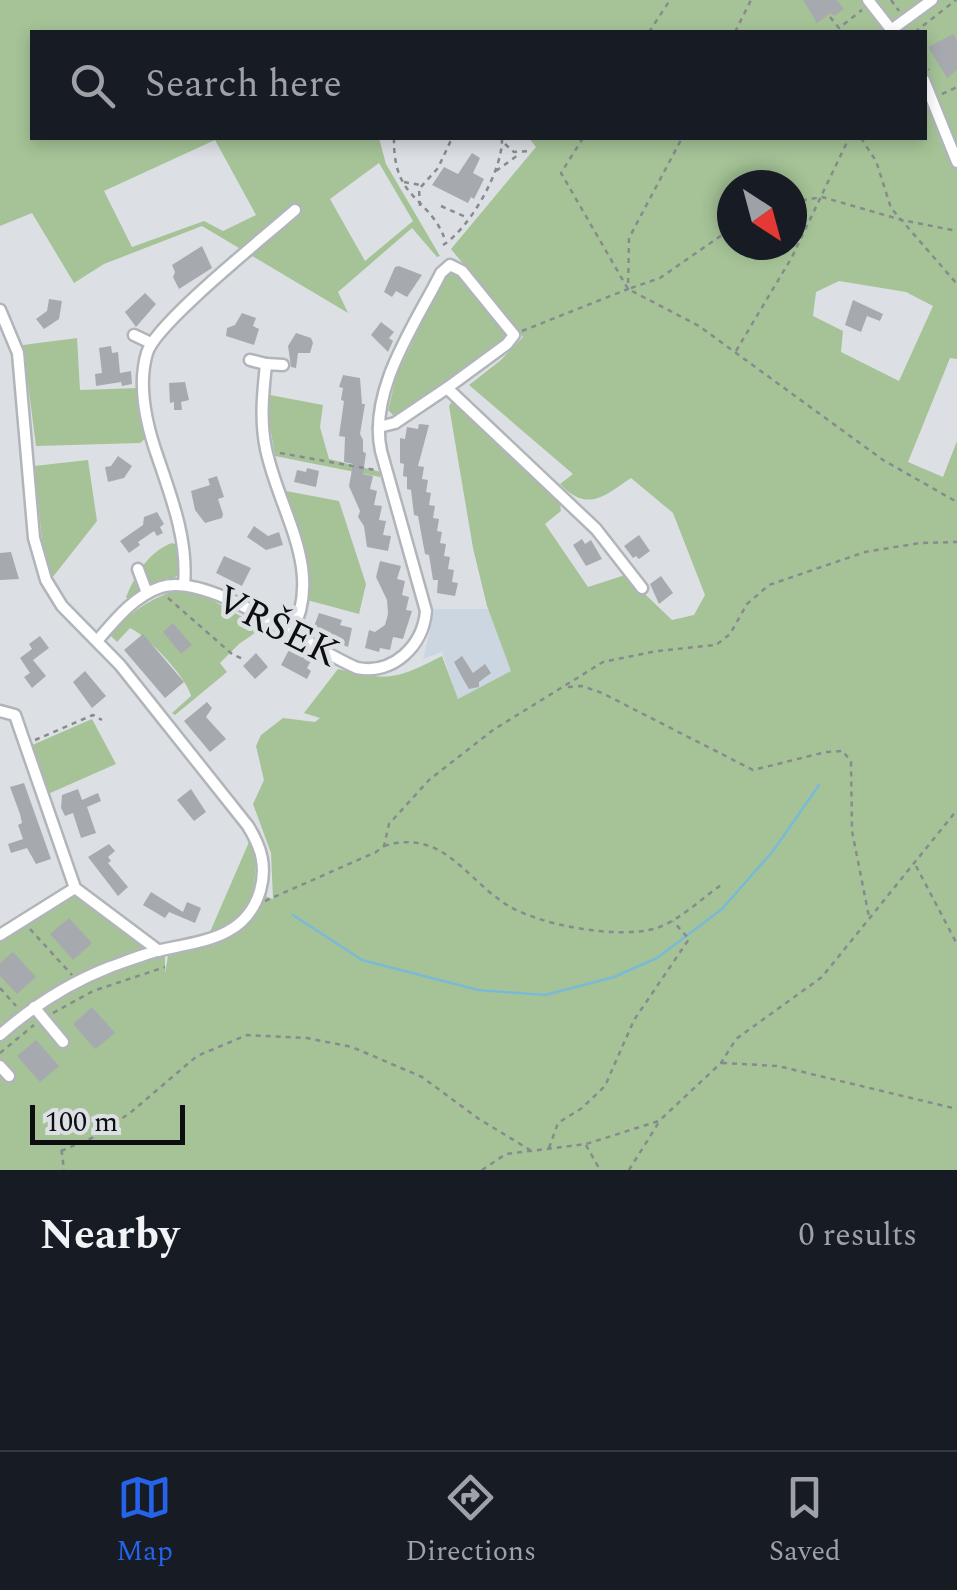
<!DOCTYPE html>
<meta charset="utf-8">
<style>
body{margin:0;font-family:Spectral,serif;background:#242831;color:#f1f3f6}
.compass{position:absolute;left:717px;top:170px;width:90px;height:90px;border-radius:50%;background:#171b24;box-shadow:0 5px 15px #0003;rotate:144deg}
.scale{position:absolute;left:30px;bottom:25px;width:155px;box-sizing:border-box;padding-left:10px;border:5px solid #0c0e0f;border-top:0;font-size:28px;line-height:35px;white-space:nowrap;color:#0c0e0f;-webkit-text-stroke:8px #dce0e5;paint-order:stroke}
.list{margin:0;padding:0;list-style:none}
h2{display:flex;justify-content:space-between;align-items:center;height:130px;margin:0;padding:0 40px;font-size:42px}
h2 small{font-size:32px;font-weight:400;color:#9ea1a6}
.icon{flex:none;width:55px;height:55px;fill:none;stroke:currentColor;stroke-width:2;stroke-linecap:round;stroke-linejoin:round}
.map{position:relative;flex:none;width:957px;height:1170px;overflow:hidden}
.search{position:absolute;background:#171b24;box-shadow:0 5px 15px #0003;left:30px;right:30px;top:30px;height:110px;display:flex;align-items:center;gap:25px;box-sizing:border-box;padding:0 35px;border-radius:0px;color:#9ea1a6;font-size:38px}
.sheet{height:280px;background:#171b24}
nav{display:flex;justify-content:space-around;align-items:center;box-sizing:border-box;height:140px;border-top:2px solid #363941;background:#171b24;font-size:28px;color:#9ea1a6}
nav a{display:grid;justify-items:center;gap:5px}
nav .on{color:#2563eb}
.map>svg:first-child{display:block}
.built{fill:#ccd6e1}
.green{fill:#a5c397;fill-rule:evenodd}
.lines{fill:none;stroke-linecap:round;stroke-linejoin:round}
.stream{stroke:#7bbad6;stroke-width:2.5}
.building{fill:#a6aaae}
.minor-casing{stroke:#b1b5ba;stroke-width:15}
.path{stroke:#878b8e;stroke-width:2.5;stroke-dasharray:5 5;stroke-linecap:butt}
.minor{stroke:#fff;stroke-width:10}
.labels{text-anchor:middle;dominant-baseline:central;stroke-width:9;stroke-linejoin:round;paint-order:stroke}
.street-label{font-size:40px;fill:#0c0e0f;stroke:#dce0e5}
</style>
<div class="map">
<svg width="957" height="1170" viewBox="0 0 957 1170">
<rect width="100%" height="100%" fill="#dce0e5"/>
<path class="built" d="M435 609H488L512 671 458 700 442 652 423 659Z"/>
<g class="green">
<path d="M0 0H957V359L950 358 908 462 943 477 957 441V1170H0V938L75 894 165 957V973L168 956C216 945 242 944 265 896L273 899 271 853 253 804 264 780 256 746 261 735 283 718 315 722 320 718 304 713 338 669C389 681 395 680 442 656L458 699 511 671 487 606 473 548 449 406 459 391 557 487 561 511 545 524 588 587 625 575 672 620 694 615 705 595 673 513 631 478C604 496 588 513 560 484L573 474 469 385 501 360 523 337 451 249 536 147 529 138H924V32H32V138H379L386 164 440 256 437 257 412 228 338 292 348 313 202 226 104 264 74 283 32 213 0 226ZM215 140 256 215 223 231 204 221 132 247 104 191ZM379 163 413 221 365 261 330 199ZM732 185H792V245H732ZM839 281 906 292 933 306 899 381 841 352 843 331 813 316 816 292Z"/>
<path d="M454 272 505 334V338L404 413 393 415 388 410 397 374 442 282 448 273Z"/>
<path d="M77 338 80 390 138 388 146 438 140 443 36 446 23 345Z"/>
<path d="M270 395 323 405 320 427 329 459 381 472 380 477 275 456 269 420Z"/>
<path d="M88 460 97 521 52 578 44 558 34 466Z"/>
<path d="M286 491 339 501 366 584 359 614 307 600V558Z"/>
<path d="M172 543 177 545 179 574C172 582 143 592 129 600L126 597C136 574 148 552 172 543Z"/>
<path d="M174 591 203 595 262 628 239 644 220 663 227 672 175 715 172 713 191 696C187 678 148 636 130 628L117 642 109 634C129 614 147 600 174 591Z"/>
<path d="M92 719 116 764 48 794 30 746Z"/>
<path d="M249 842 255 848C258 886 252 920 210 932Z"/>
</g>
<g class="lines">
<path class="stream" d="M293 915 362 960 478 990 545 995 614 977 657 958 722 909 773 851 819 785"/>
</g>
<g class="building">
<path d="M803 0H837L844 9 834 16 831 13 817 23Z"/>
<path d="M953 34 957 40V70L947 78 928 47Z"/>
<path d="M472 153 480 158 473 173 484 179 474 199 471 197 468 203 432 185 444 167 458 174Z"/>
<path d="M202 246 212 268 179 289 173 277 175 272 172 265Z"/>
<path d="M399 266 422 275 407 297 396 291 392 297 384 292 395 267Z"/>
<path d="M145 293 156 304 136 327 125 312Z"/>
<path d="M49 299 62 301 59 319 44 329 36 319 47 311Z"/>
<path d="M853 300 883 314 880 321 867 316 861 332 845 325Z"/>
<path d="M242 313 256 318 253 326 259 329 254 345 226 336 227 328 235 325Z"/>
<path d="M381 322 394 332 389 338 393 341 388 352 371 335Z"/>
<path d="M296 333 311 338 313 343 310 353H298L296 368 291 367 288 346Z"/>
<path d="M111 346 112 353 118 352 120 373 131 371 132 384 122 386 121 382 96 386 95 374 102 373 99 348Z"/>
<path d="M343 375 360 378 362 404H365L360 434 363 440V452L366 453 363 474 373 476 370 489 377 491 374 505 382 506 379 520 386 521 383 535 391 536 388 551 367 547 364 526 358 517 360 511 349 486 353 464 344 462 345 437 339 436 344 401 341 400 343 388 339 387Z"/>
<path d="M185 382 189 400 181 402 182 410H174V402L170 403 169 383Z"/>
<path d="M419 424 429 425 418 466 424 467 422 479 428 480 426 492 431 493 429 505 435 506 433 518 439 519 437 531 442 532 440 543 446 544 444 556 450 557 448 569 454 570 452 582 458 583 455 596 437 593 438 580H433L429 555 425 554 418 516 414 515 411 490 407 489V477L403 476 404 464 400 463V438L405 439 407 427 418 429Z"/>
<path d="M118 456 132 466 124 478 108 482 105 467 111 466Z"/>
<path d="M307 468 319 471 316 487 294 482 297 470 306 472Z"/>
<path d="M217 476 224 497 218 499 223 514 222 518 205 523 195 510 191 491 210 485 208 479Z"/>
<path d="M157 512 164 524 160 527 163 533 157 536 154 531 138 542 140 545 129 553 120 541 143 525 144 517Z"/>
<path d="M254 526 268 536 279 532 283 545 266 550 247 537Z"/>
<path d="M639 535 650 551 639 559 636 556 633 558 624 546Z"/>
<path d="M582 539 585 544 591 540 602 559 586 566 573 545Z"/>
<path d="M11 552 19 579 0 580V553Z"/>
<path d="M224 556 251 568 242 586 216 573Z"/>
<path d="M380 561 401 566 397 579 405 581 402 595 409 597 406 610 412 611 403 639 393 637 390 650 380 648 379 652 365 648 369 630 375 632 385 625 388 614 387 600 376 577Z"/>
<path d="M661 576 673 593 659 604 650 584Z"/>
<path d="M319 613 342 620 340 625 352 628 348 647 315 633 313 629Z"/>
<path d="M173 623 192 645 181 654 163 632Z"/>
<path d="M143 634 184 682 165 698 124 650Z"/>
<path d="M40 636 49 648 33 660 46 676 32 688 24 677 30 673 20 658 32 649 29 644Z"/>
<path d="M289 650 311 661 307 668 311 671 307 679 281 665Z"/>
<path d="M256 653 268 667 255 679 243 666Z"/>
<path d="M462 656 473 673 485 664 491 673 479 682V687L469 689 463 679 454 662Z"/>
<path d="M85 671 106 696 92 708 73 682Z"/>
<path d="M207 702 212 708 206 717 226 739 210 752 184 721Z"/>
<path d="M24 783 51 859 36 864 27 848 11 853 8 844 23 839 18 825 22 823 20 814 10 787Z"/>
<path d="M78 789 82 800 98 793 101 801 87 807 96 833 81 838 73 813 65 816 61 808 62 795Z"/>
<path d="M191 789 206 812 194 821 177 800Z"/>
<path d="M109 844 115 851 108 857 111 861 108 863 128 887 118 896 88 857Z"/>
<path d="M151 892 183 912 187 902 201 908 195 923 169 912 165 918 143 905Z"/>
<path d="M69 918 92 943 73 960 50 934Z"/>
<path d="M13 952 36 977 17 994 0 976V963Z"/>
<path d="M92 1007 115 1033 95 1049 73 1024Z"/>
<path d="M36 1040 59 1066 40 1082 17 1056Z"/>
</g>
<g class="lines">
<g class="minor-casing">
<g id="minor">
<path d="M868 0 893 32"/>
<path d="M891 30 932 0"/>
<path d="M924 80 957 162"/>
<path d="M0 310 18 353 34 538 46 580 62 606 120 665 248 826C261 847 267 866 260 891 246 938 202 941 161 950 144 954 127 961 110 967 69 983 33 1006 0 1035"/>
<path d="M134 335 151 343"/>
<path d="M250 360 266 364"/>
<path d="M283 365 266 364C263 392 260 421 266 449 279 512 325 570 291 634"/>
<path d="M379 427 395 423 447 388 596 529 642 588"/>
<path d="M138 569 147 593"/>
<path d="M184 585C188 541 172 499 158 458 147 427 137 386 147 353 155 324 267 235 295 210"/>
<path d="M97 641C115 620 134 596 161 587 211 572 308 648 357 668 393 675 423 646 426 611L381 451C368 390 415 325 441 273L450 265 462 271 514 335 507 344 447 388"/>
<path d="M0 711 15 715 75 888 159 951"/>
<path d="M0 935 75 888"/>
<path d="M34 1007 63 1042"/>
<path d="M0 1066 9 1076"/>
</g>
</g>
<g class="path">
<path d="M891 0 899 11"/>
<path d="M830 17 839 28 862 10"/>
<path d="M649 32 670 0"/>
<path d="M735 32 751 0"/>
<path d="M915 32 956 0"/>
<path d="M924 60 929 70"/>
<path d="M942 94 957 87"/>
<path d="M394 138C393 200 427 195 444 237"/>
<path d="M583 138 561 173 628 289 699 326 883 460 957 502"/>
<path d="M861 138 876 161 891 208 957 284"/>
<path d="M505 144 514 152 531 151"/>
<path d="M496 171 518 155"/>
<path d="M404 182 420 185"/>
<path d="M792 202 822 197 902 220 957 231"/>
<path d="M420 206 419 189 438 168 452 138"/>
<path d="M441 206 468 218"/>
<path d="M443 245C470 228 503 170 502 138"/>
<path d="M631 288 660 278 732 228"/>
<path d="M522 331 628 289 629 238 682 138"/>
<path d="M736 351 792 257 849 138"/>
<path d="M280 453 375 470"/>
<path d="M168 598 232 654 245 660"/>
<path d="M568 687 582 686 602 693 753 770 826 752 843 751 851 762 852 831 869 917"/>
<path d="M35 740 93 715 102 720"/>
<path d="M384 846C440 829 462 873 501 901 533 925 619 940 657 928 680 920 701 899 721 885"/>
<path d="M916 866 957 944"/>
<path d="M265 901 376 852 384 846 389 824 429 780 493 730 603 662 657 651 716 645 730 634 747 604 769 585 865 552 920 543 957 542"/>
<path d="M30 929 72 975"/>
<path d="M0 988 16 1006"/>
<path d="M53 1013 93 991 165 967"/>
<path d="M0 1053 34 1025"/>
<path d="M722 1063 778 1066 957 1109"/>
<path d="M59 1130 64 1170"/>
<path d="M586 1145 600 1170"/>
<path d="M549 1148 558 1123 582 1108 605 1086 634 1020 689 939 673 921"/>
<path d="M61 1151 92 1138 130 1113 197 1056 247 1035 307 1038 352 1047 422 1077 479 1119 530 1150"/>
<path d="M482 1170 506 1154 586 1144 659 1121 721 1063 736 1039 822 977 957 810"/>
<path d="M629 1170 659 1122"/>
</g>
<use href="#minor" class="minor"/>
</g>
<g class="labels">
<g class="street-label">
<text transform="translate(277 627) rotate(27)">VRŠEK</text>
</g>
</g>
</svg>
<svg class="compass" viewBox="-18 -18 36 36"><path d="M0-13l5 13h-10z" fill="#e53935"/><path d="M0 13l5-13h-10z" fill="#9ea1a6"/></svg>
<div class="scale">100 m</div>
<div class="search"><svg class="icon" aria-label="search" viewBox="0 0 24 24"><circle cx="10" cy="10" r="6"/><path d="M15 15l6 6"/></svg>Search here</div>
</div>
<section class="sheet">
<h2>Nearby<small>0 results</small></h2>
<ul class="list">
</ul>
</section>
<nav>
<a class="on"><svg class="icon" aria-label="map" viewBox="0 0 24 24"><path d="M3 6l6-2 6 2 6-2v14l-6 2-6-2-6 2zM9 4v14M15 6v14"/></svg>Map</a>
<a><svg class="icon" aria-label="directions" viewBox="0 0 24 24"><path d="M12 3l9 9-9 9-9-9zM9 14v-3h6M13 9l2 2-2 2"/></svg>Directions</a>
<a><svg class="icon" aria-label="saved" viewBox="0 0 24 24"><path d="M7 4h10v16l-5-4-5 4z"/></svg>Saved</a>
</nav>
